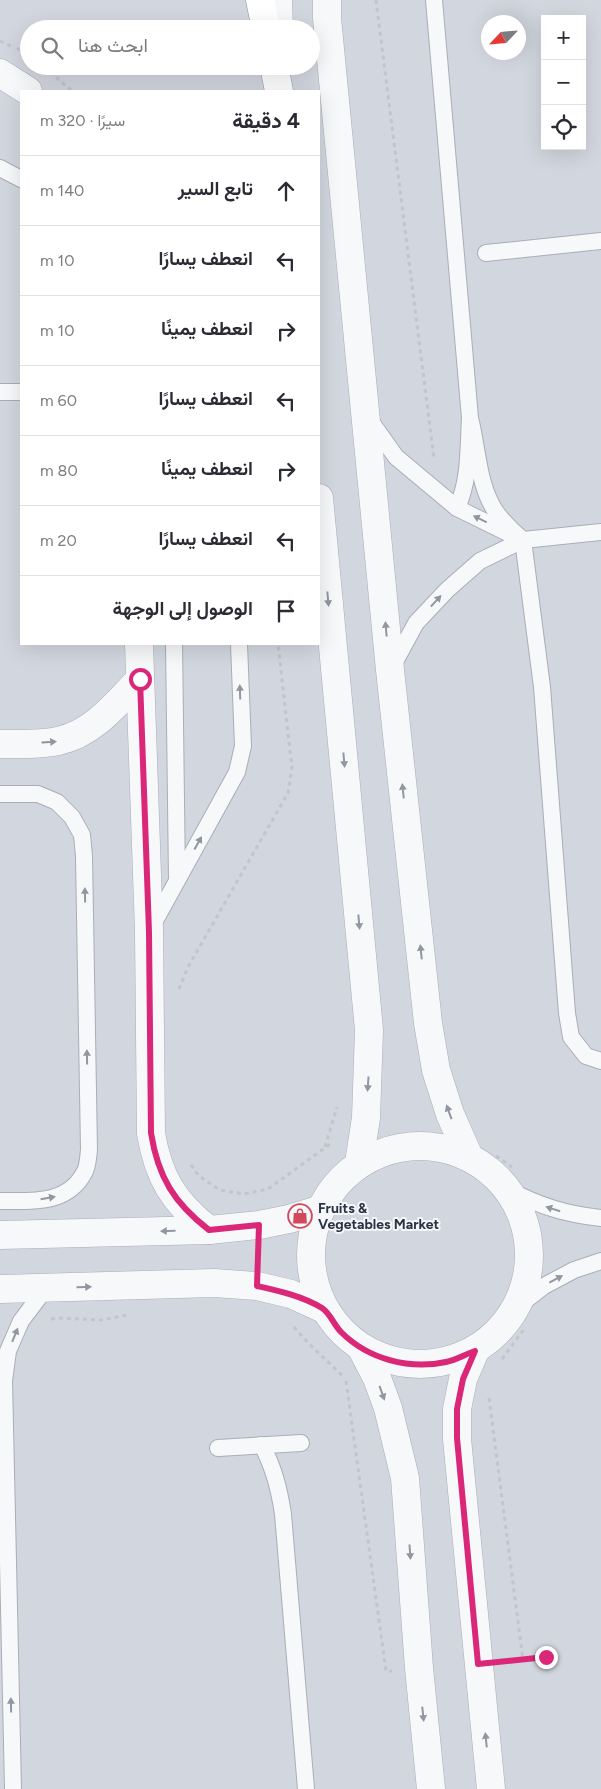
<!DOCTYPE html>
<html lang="ar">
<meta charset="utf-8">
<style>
body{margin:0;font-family:Figtree,Vazirmatn,sans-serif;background:#f2f2f3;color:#2b2b33;direction:rtl}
.controls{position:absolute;right:15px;top:15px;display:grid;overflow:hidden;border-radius:0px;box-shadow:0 5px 20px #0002}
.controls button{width:45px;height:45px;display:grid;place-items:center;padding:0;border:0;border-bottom:1px solid #e1e1e2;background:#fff;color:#2b2b33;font:25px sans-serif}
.compass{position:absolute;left:481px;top:15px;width:45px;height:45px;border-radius:50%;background:#fff;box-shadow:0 5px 20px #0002;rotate:244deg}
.stop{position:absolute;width:15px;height:15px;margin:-11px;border:4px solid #db2777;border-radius:50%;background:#fff}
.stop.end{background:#db2777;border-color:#fff;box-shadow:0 1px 5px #0008}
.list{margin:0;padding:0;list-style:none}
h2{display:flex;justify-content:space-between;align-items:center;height:65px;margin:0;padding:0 20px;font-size:21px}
h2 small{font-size:16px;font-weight:400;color:#7c7c81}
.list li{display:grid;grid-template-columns:32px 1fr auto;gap:15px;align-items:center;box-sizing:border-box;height:70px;padding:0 20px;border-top:1px solid #e1e1e2}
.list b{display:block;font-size:19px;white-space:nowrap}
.list em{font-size:16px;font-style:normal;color:#7c7c81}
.icon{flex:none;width:28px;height:28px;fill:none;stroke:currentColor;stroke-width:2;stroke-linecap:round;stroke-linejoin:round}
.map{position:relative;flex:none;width:601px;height:1789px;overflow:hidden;direction:ltr}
.search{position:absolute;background:#fff;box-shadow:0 5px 20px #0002;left:20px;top:20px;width:300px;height:55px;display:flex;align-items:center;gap:12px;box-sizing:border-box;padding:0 18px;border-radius:28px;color:#7c7c81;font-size:19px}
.panel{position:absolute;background:#fff;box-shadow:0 5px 20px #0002;left:20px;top:90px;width:300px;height:555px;border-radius:0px;direction:rtl}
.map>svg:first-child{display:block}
.built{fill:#d2d6de;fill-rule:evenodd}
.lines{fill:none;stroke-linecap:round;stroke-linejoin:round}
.service-casing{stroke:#a9aeb7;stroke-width:18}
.minor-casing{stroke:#a9aeb7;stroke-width:29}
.tertiary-casing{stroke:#a9aeb7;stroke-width:29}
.motorway-casing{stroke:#8b94a3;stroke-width:29}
.path{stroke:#c2c5cb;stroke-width:3;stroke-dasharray:4 4;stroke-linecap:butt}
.service{stroke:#f7f8fa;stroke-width:16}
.minor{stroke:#f7f8fa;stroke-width:28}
.tertiary{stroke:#f7f8fa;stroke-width:28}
.motorway{stroke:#fff;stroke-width:28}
.oneway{fill:#9196a0}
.route{stroke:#db2777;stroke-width:6}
.labels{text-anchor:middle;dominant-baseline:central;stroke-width:4;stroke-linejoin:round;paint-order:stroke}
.poi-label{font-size:14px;font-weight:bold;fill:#2b3445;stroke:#f4f6f9;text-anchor:start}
</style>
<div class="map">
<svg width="601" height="1789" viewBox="0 0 601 1789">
<rect width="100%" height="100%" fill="#e4e7ec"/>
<path class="built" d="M0 0H601V1789H0ZM545 19H582V146H545ZM488 22H518V52H488ZM29 29H311V66H29ZM21 91H319V644H21Z"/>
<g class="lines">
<g class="service-casing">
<g id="service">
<path d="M434 0 470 418C468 449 470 479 457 508"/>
<path d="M0 168 21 179"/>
<path d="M486 253 601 241"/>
<path d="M0 392H21"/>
<path d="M470 418C478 449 478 486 496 512 504 523 513 532 523 540L542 687 567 1013 571 1037 586 1056 601 1061"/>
<path d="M369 419 396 457 457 508 510 534"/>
<path d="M174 644 177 879"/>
<path d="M391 669 416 623 447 590 480 561 523 540 601 532"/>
<path d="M0 794H38L57 802 72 817 82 835 84 856 89 1150C88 1157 88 1167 84 1173 67 1205 31 1201 0 1201"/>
<path d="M151 928 237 772 243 746 239 644"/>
<path d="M507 1189C540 1206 564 1214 601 1218"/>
<path d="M517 1307 544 1286 574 1270 601 1261"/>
<path d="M262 1445C274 1469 279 1488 283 1514L306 1789"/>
<path d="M218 1448 301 1443"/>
<path d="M13 1789 4 1381 8 1351 21 1321 46 1288"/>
</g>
</g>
<g class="minor-casing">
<g id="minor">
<path d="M0 73 28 91"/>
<path d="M139 644 149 932 151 1133C158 1177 174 1203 209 1230"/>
<path d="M0 744C19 744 40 745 58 741 93 734 117 703 140 679"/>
<path d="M0 1235 209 1230 259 1225 289 1219 319 1210"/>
<path d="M0 1289 214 1283 257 1286 291 1294 324 1309"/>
</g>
</g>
<g class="tertiary-casing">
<g id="tertiary">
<path d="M278 0 279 29"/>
<path d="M327 0V18L390 670 428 1023 436 1070 450 1114 469 1157"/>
<path d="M319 498 369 1030 366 1118 359 1163"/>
<circle cx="420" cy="1255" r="109"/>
<path d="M362 1349 377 1378 388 1408 405 1478 419 1668 431 1789"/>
<path d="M475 1351 463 1379 457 1409V1439L491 1789"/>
</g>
</g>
<g class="motorway-casing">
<g id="motorway">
<path d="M260 0 266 29"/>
<path d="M274 66 279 91"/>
</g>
</g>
<g class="path">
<path d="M376 0 434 459"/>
<path d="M0 41 11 46"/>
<path d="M17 48 29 56"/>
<path d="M50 72 72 91"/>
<path d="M179 989 188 967 288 793 292 768 278 644"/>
<path d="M325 1147 337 1107"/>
<path d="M496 1156 512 1167"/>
<path d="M191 1165 199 1176 220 1190 244 1194 268 1189 333 1142"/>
<path d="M51 1319 58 1318 101 1320 127 1315"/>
<path d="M294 1327 308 1343 344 1377"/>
<path d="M502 1359 525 1328"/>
<path d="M346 1381 386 1671H392"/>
<path d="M489 1398 523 1660"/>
<path d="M505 1661 547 1657"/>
</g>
<use href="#service" class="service"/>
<use href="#minor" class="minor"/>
<use href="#tertiary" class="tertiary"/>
<use href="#motorway" class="motorway"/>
</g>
<defs><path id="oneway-solid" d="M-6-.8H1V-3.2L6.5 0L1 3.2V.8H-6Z" transform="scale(1.25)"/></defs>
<g class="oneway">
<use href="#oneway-solid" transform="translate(480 519) rotate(-154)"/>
<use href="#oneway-solid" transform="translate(328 599) rotate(85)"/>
<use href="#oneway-solid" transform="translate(436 601) rotate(-47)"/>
<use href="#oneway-solid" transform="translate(386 629) rotate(-95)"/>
<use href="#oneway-solid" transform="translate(240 692) rotate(-92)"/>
<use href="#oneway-solid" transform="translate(49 742) rotate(-4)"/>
<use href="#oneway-solid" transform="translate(344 760) rotate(85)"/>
<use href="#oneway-solid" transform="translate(403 791) rotate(-96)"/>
<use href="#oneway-solid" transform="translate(198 843) rotate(-61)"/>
<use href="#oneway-solid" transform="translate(85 895) rotate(-91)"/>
<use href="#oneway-solid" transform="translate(359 922) rotate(85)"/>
<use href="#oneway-solid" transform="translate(421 952) rotate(-96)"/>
<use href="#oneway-solid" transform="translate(87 1057) rotate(-91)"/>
<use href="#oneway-solid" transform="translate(368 1084) rotate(94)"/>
<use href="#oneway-solid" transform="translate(449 1112) rotate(-110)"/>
<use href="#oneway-solid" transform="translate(48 1198) rotate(-10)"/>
<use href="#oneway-solid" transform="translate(553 1209) rotate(-163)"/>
<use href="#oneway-solid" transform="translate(168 1231) rotate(179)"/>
<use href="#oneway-solid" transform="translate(556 1279) rotate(-28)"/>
<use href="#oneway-solid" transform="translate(84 1287) rotate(-2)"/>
<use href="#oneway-solid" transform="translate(15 1335) rotate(-68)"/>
<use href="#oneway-solid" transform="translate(382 1393) rotate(70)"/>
<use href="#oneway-solid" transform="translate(410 1552) rotate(86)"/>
<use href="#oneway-solid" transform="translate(11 1705) rotate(-91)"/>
<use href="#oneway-solid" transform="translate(423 1714) rotate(84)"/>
<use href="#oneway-solid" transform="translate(486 1740) rotate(-96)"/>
</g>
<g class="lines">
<path class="route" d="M140 679 149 932 151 1133C158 1177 174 1203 209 1230L259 1225 257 1286C279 1291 302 1296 322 1308 330 1313 334 1325 341 1332 368 1359 409 1370 446 1362 456 1360 466 1354 475 1351L463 1379 457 1409V1438L478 1664 546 1657"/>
</g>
<defs>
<g id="shop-ring" transform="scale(1.25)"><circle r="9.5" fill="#f4f6f9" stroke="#d1495b" stroke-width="1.5"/><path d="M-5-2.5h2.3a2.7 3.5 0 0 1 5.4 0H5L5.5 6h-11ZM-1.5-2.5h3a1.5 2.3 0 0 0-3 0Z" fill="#d1495b"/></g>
</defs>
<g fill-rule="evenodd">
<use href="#shop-ring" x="300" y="1216"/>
</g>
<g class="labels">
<g class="poi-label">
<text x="318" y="1208">Fruits &amp;<tspan x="318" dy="16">Vegetables Market</tspan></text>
</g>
</g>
</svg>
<div class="controls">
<button>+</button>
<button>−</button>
<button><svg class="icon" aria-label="locate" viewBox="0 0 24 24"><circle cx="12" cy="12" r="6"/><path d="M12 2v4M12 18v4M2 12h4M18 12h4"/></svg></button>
</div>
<svg class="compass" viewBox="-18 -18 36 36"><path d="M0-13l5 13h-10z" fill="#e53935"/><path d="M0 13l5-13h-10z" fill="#7c7c81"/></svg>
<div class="stop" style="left:140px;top:679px"></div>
<div class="stop end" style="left:546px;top:1657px"></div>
<div class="search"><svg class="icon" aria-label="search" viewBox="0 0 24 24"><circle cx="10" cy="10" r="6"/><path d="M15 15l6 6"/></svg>ابحث هنا</div>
<section class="panel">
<h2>4 دقيقة<small>سيرًا · 320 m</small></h2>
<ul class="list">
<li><svg class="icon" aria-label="ahead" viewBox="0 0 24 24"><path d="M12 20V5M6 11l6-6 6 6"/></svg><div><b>تابع السير</b></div><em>140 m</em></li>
<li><svg class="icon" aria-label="left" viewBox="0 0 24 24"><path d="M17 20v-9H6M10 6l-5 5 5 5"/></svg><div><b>انعطف يسارًا</b></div><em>10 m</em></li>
<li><svg class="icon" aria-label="right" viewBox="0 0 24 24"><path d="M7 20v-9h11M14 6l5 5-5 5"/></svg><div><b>انعطف يمينًا</b></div><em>10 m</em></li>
<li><svg class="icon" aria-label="left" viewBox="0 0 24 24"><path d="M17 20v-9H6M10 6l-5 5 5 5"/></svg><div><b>انعطف يسارًا</b></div><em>60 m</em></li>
<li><svg class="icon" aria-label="right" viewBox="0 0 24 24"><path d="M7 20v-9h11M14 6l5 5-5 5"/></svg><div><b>انعطف يمينًا</b></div><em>80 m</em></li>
<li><svg class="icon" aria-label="left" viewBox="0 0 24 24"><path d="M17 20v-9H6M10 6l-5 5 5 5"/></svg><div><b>انعطف يسارًا</b></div><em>20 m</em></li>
<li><svg class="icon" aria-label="arrive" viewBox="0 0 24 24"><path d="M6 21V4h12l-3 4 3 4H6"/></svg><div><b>الوصول إلى الوجهة</b></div></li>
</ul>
</section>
</div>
